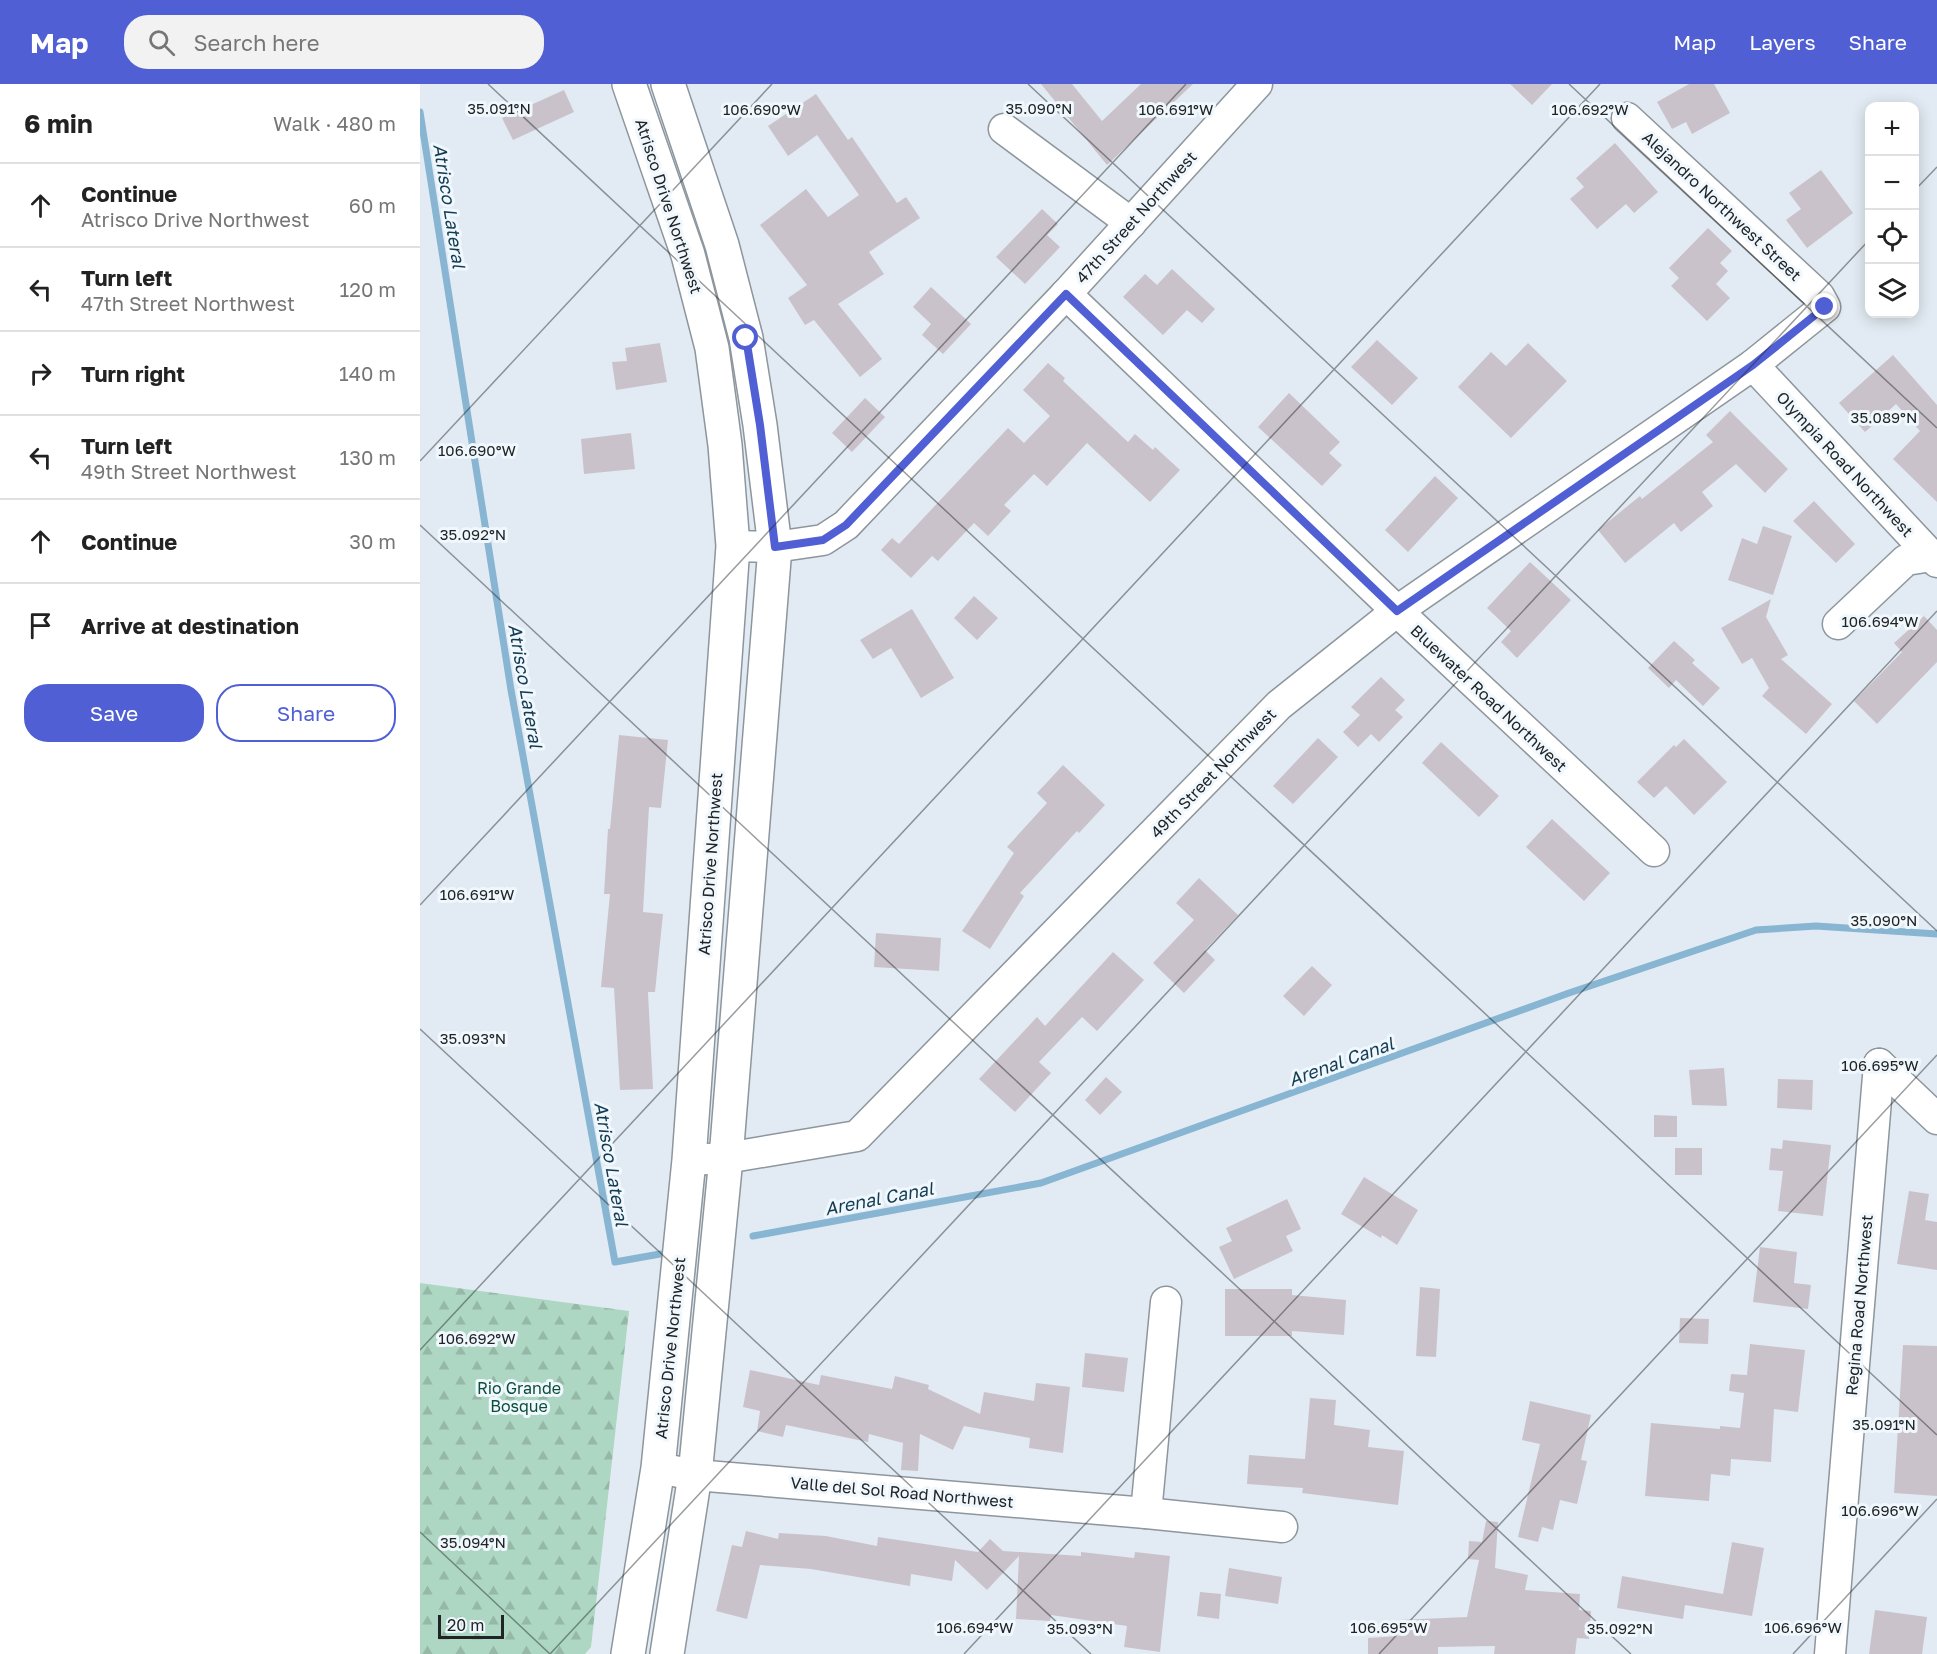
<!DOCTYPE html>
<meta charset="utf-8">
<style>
body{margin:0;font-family:"Golos Text",sans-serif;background:#f2f2f2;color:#222}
.controls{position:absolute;right:18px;top:18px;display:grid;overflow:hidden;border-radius:12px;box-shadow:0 3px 15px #0003}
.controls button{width:54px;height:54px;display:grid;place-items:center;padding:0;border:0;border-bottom:2px solid #e0e0e0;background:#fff;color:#222;font:30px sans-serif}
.scale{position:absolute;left:18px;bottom:15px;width:66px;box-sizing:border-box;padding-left:6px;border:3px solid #202426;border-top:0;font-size:16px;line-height:21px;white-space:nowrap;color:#202426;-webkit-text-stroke:4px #f0f8fe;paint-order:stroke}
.stop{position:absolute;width:18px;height:18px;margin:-14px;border:4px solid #505fd4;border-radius:50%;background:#fff}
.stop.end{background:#505fd4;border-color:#fff;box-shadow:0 2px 6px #0008}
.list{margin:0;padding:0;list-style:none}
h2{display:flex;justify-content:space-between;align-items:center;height:78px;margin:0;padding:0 24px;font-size:26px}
h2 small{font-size:20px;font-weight:400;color:#767676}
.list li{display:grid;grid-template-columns:39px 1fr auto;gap:18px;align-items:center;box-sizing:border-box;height:84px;padding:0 24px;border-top:2px solid #e0e0e0}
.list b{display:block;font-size:22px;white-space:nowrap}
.list p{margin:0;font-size:20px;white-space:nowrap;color:#767676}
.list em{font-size:20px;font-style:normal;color:#767676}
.actions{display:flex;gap:12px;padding:18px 24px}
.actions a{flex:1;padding:14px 0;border:2px solid #505fd4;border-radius:24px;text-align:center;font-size:21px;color:#505fd4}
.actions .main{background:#505fd4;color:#fff}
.icon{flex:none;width:33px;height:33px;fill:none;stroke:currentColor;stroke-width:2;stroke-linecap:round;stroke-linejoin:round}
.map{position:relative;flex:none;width:1517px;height:1570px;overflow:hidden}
header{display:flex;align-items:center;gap:36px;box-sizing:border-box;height:84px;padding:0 30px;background:#505fd4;color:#fff}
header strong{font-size:28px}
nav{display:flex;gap:33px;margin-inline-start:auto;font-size:21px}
.search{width:420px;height:54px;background:#f2f2f2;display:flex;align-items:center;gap:15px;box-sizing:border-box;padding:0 21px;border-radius:24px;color:#767676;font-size:22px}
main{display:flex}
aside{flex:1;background:#fff}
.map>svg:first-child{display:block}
.forest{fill:url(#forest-firs)}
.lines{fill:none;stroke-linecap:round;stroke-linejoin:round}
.stream{stroke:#87b5d2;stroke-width:7}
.building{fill:#cac2cb}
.minor-casing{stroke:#8d969d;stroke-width:33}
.major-casing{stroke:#8d969d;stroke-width:36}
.minor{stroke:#fff;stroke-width:30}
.major{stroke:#fff;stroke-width:33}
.route{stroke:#505fd4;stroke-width:8}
.ticks{fill:none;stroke:#202426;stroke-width:1.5;stroke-opacity:0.45}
.labels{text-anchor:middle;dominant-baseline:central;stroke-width:6;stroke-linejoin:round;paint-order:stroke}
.street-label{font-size:16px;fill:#202426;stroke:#f0f8fe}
.park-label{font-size:16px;fill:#0b4e37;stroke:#f0f8fe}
.water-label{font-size:18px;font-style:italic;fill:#153b51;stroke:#f0f8fe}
.ticks-label{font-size:15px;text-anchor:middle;fill:#202426;stroke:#f0f8fe;stroke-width:6;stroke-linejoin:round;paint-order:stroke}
</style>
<header>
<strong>Map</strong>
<div class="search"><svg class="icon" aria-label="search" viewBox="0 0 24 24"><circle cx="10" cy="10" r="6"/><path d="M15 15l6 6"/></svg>Search here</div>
<nav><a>Map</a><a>Layers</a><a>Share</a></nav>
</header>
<main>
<aside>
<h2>6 min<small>Walk · 480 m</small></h2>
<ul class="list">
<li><svg class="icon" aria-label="ahead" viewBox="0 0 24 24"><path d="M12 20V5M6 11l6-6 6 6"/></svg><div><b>Continue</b><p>Atrisco Drive Northwest</p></div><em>60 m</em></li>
<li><svg class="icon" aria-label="left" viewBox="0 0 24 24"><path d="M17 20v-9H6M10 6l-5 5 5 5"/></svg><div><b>Turn left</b><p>47th Street Northwest</p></div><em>120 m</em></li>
<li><svg class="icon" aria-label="right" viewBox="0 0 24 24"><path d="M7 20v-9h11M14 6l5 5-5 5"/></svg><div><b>Turn right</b></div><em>140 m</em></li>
<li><svg class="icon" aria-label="left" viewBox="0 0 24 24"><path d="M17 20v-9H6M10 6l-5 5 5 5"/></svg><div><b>Turn left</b><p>49th Street Northwest</p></div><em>130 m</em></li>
<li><svg class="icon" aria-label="ahead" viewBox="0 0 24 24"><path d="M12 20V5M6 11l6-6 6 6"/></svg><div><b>Continue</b></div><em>30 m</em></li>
<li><svg class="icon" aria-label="arrive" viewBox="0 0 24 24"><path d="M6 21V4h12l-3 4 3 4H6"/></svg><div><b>Arrive at destination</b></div></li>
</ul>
<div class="actions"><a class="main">Save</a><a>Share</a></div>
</aside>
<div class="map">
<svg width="1517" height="1570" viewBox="0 0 1517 1570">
<defs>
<pattern id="forest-firs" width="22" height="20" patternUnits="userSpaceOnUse" patternTransform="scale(1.5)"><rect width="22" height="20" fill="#add7c2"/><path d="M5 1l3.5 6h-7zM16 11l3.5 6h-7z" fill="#95b8a7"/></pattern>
</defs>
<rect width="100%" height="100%" fill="#e2ebf3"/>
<path class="forest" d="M0 1199 209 1227 171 1563 165 1570H0Z"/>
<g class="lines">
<g class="stream">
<path d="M0 28 91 606 195 1178 240 1170"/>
<path d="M333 1152 621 1099 1149 909 1336 846 1396 842 1517 850"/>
</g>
</g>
<g class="building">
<path d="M621 0H652L682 37 721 0H773L687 81Z"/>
<path d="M1090 0H1132L1112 21Z"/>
<path d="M1269 0H1294L1310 29 1272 50 1266 38 1252 45 1237 18Z"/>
<path d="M144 6 154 28 93 56 82 34Z"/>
<path d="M396 10 428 56 432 53 477 119 486 113 500 134 449 168 464 190 418 220 462 275 440 293 394 236 385 241 368 214 387 201 340 141 386 105 408 133 439 111 397 51 368 72 348 42Z"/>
<path d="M1195 59 1238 108 1214 129 1206 120 1177 145 1150 115 1164 103 1156 94Z"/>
<path d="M1401 86 1433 129 1387 164 1366 136 1381 125 1369 109Z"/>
<path d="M622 125 638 140 627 151 640 163 605 200 576 173Z"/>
<path d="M1288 144 1312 167 1300 179 1308 187 1296 200 1310 214 1287 237 1251 202 1259 194 1249 184Z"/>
<path d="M752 185 795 225 782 239 767 226 743 251 703 213 725 190 737 201Z"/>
<path d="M511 203 551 240 523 270 502 251 511 240 493 223Z"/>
<path d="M957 256 998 294 972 321 931 283Z"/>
<path d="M240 259 247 298 196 306 192 278 207 277 205 264Z"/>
<path d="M1108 259 1147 297 1091 354 1038 303 1071 268 1086 282Z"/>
<path d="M1473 271 1517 321V418L1473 375 1500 347 1476 320 1445 348 1419 319Z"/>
<path d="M628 279 645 294 643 297 708 358 715 350 733 366 735 363 760 386 730 418 667 359 627 402 614 390 584 421 591 427 568 452 554 439 518 477 512 472 491 494 461 466 472 454 479 460 588 344 604 359 630 332 603 306Z"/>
<path d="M869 309 920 358 909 369 922 381 902 402 838 343Z"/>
<path d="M445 314 465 333 432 368 412 349Z"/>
<path d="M1310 327 1368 385 1345 409 1316 380 1282 408 1293 422 1261 448 1254 439 1205 479 1178 446 1220 412 1222 415 1293 358 1286 351Z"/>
<path d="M211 349 215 385 164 390 161 355Z"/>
<path d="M1015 392 1038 414 988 468 965 446Z"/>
<path d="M1394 417 1435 460 1416 479 1373 437Z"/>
<path d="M1343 442 1372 452 1353 511 1308 496 1322 454 1337 460Z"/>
<path d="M1110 478 1151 516 1097 574 1081 558 1091 547 1067 524Z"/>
<path d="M554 512 578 534 557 556 534 534Z"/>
<path d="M1351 515 1346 533 1368 571 1361 575 1412 620 1386 650 1342 612 1349 604 1332 574 1322 580 1301 544Z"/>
<path d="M492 525 534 594 501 614 471 564 453 575 440 556Z"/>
<path d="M1504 532 1517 546V578L1457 640 1434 617 1482 568 1474 559Z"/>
<path d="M1254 557 1275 576 1272 579 1300 604 1283 622 1256 596 1249 604 1228 584Z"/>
<path d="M961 593 985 616 975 626 983 633 959 658 951 650 938 663 923 648 940 631 931 623Z"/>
<path d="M199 651 248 656 241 724 229 723 223 828 243 830 235 908H228L233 1005 200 1006 194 904 181 903 190 810H184L188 745H190Z"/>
<path d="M898 654 918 673 873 720 853 702Z"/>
<path d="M1264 655 1307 698 1274 731 1246 702 1234 714 1217 698 1254 661 1256 663Z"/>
<path d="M1021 658 1079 712 1059 733 1002 679Z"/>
<path d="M643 681 685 721 659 749 657 747 600 809 604 812 570 865 542 847 594 769 587 763 627 719 617 709Z"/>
<path d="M1132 735 1190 789 1164 817 1106 763Z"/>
<path d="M779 794 818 831 785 866 795 876 764 909 733 879 774 836 756 819Z"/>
<path d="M456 849 521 854 519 887 454 883Z"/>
<path d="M693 868 724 896 677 947 662 933 619 978 631 989 595 1028 559 995 617 933 625 942Z"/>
<path d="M892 882 912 901 884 932 863 912Z"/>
<path d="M1304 984 1307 1022 1272 1021 1269 986Z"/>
<path d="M686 993 702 1008 680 1031 665 1016Z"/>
<path d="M1358 995 1393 996 1392 1026 1357 1024Z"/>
<path d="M1234 1031 1257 1032V1053H1234Z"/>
<path d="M1363 1056 1411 1061 1403 1132 1358 1127 1363 1087 1349 1086 1351 1064 1362 1065Z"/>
<rect x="1255" y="1064" width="27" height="27"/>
<path d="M944 1093 998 1126 977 1161 962 1151 961 1154 921 1130Z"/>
<path d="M1489 1107 1509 1110 1505 1136 1517 1138V1186L1477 1180Z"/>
<path d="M867 1115 881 1145 866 1152 873 1167 814 1195 799 1163 812 1157 806 1144Z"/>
<path d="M1340 1163 1377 1168 1374 1199 1391 1201 1388 1225 1333 1218Z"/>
<path d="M1000 1203 1020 1205 1016 1273 996 1272Z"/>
<path d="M805 1205H872V1211L926 1216 924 1251 872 1247V1252H805Z"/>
<path d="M1260 1234 1289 1235 1288 1260 1259 1259Z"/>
<path d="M1330 1260 1385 1266 1378 1328 1354 1325 1351 1378 1311 1375 1310 1392 1291 1390 1289 1417 1225 1412 1231 1339 1300 1345V1342L1320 1344 1324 1309 1309 1307 1311 1290 1327 1291Z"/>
<path d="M1483 1261 1517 1262V1412L1474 1409Z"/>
<path d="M665 1269 708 1274 704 1308 662 1303Z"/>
<path d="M330 1286 399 1301 401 1291 472 1305 475 1292 509 1301 508 1305 560 1330 564 1308 614 1317 616 1299 650 1303 643 1369 609 1364 610 1354 544 1342 533 1366 500 1350 498 1387 481 1386 483 1359 449 1350 448 1358 366 1341 363 1353 337 1347 340 1327 323 1323Z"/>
<path d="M890 1314 916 1316 914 1341 950 1346 948 1363 984 1367 978 1421 882 1409 883 1404 827 1400 829 1371 885 1375Z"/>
<path d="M1110 1317 1171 1331 1161 1376 1167 1377 1157 1420 1140 1416 1133 1446 1122 1443 1118 1458 1098 1453 1120 1360 1102 1356Z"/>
<path d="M1066 1437 1078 1438 1075 1484 1108 1491 1105 1506 1160 1510 1159 1526 1171 1527 1169 1555 1157 1554 1155 1570H1074L1075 1562 1018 1563V1570H948V1554L979 1552 978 1536 1047 1533 1059 1476 1048 1475 1049 1457 1062 1458Z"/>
<path d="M326 1447 358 1455 359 1449 406 1452 457 1462 458 1453 558 1468 570 1455 583 1467 661 1472V1468L714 1474 715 1468 750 1472 740 1568 704 1563 707 1542 631 1531 630 1537 596 1535 599 1472 567 1506 535 1476 532 1497 491 1490 490 1502 391 1485 340 1481 327 1535 296 1527 312 1461 322 1463Z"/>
<path d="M1312 1458 1344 1464 1332 1532 1265 1521 1263 1535 1197 1524 1202 1492 1303 1510Z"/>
<path d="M809 1484 862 1493 858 1520 805 1512Z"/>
<path d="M780 1508 801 1510 799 1535 777 1532Z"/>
<path d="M1455 1526 1507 1533 1502 1570H1449Z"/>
</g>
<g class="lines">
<g class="minor-casing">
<g id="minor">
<path d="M584 45 711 139"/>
<path d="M646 210 977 527 1234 767"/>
<path d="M1333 281 1517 478"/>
<path d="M313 462 355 463 403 456 426 441 646 210 837 0"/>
<path d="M1418 540 1486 476 1517 471"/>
<path d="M1459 980 1517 1035"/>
<path d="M269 1076 306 1074 437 1052 859 621 977 527 1333 281 1405 223 1399 212 1207 34"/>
<path d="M238 1384 275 1391 726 1429 862 1443"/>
<path d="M726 1429 746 1218"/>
<path d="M1410 1570 1459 980"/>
</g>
</g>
<g class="major-casing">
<g id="major">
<path d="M208 1570 238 1384 269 1076 313 462 305 361 292 264 268 171 209 0"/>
<path d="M247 1570 275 1391 306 1074 355 463 340 341 326 254 302 161 248 0"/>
</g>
</g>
<use href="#minor" class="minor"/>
<use href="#major" class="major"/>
</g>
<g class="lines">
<path class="route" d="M326 254 340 341 355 463 403 456 426 441 646 210 977 527 1333 281 1405 223"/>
</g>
<path class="ticks" d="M68 0 1517 1351M608 0 1517 847M1149 0 1517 344M1494 107 1517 83M0 377 352 0M0 441 1211 1570M0 821 766 0M0 945 671 1570M0 1266 1180 0M0 1448 130 1570M130 1570 1450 155M544 1570 1517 527M959 1570 1517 971M1373 1570 1517 1415"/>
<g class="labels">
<g class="street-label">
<text transform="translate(249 122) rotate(72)">Atrisco Drive Northwest</text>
<text transform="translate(1302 122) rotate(43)">Alejandro Northwest Street</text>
<text transform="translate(716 133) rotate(-48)">47th Street Northwest</text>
<text transform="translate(1425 380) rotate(47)">Olympia Road Northwest</text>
<text transform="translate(1069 614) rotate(43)">Bluewater Road Northwest</text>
<text transform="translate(793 689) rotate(-46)">49th Street Northwest</text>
<text transform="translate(290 780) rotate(-86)">Atrisco Drive Northwest</text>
<text transform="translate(1439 1221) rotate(-85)">Regina Road Northwest</text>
<text transform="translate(250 1264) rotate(-84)">Atrisco Drive Northwest</text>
<text transform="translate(482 1408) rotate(5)">Valle del Sol Road Northwest</text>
</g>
<g class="park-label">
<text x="99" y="1304">Rio Grande<tspan x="99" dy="18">Bosque</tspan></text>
</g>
<g class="water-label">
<text transform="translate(30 122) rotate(81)">Atrisco Lateral</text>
<text transform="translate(106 602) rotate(80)">Atrisco Lateral</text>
<text transform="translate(921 977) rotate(-20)">Arenal Canal</text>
<text transform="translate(192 1080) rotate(80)">Atrisco Lateral</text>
<text transform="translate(459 1114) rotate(-11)">Arenal Canal</text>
</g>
</g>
<g class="ticks-label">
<text x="79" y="30">35.091°N</text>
<text x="619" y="30">35.090°N</text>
<text x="342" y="31">106.690°W</text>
<text x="756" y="31">106.691°W</text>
<text x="1170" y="31">106.692°W</text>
<text x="1464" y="339">35.089°N</text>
<text x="57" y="372">106.690°W</text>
<text x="53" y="456">35.092°N</text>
<text x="1460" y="543">106.694°W</text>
<text x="57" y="816">106.691°W</text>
<text x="1464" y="842">35.090°N</text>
<text x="53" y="960">35.093°N</text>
<text x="1460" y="987">106.695°W</text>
<text x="57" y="1260">106.692°W</text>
<text x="1464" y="1346">35.091°N</text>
<text x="1460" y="1432">106.696°W</text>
<text x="53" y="1464">35.094°N</text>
<text x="555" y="1549">106.694°W</text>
<text x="969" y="1549">106.695°W</text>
<text x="1383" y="1549">106.696°W</text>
<text x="660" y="1550">35.093°N</text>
<text x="1200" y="1550">35.092°N</text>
</g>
</svg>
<div class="controls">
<button>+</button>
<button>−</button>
<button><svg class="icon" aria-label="locate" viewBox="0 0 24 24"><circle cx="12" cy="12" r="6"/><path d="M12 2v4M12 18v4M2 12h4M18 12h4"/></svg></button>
<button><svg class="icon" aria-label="layers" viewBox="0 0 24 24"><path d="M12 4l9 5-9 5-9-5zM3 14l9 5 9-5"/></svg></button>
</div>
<div class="scale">20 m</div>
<div class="stop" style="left:326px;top:254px"></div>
<div class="stop end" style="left:1405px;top:223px"></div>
</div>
</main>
